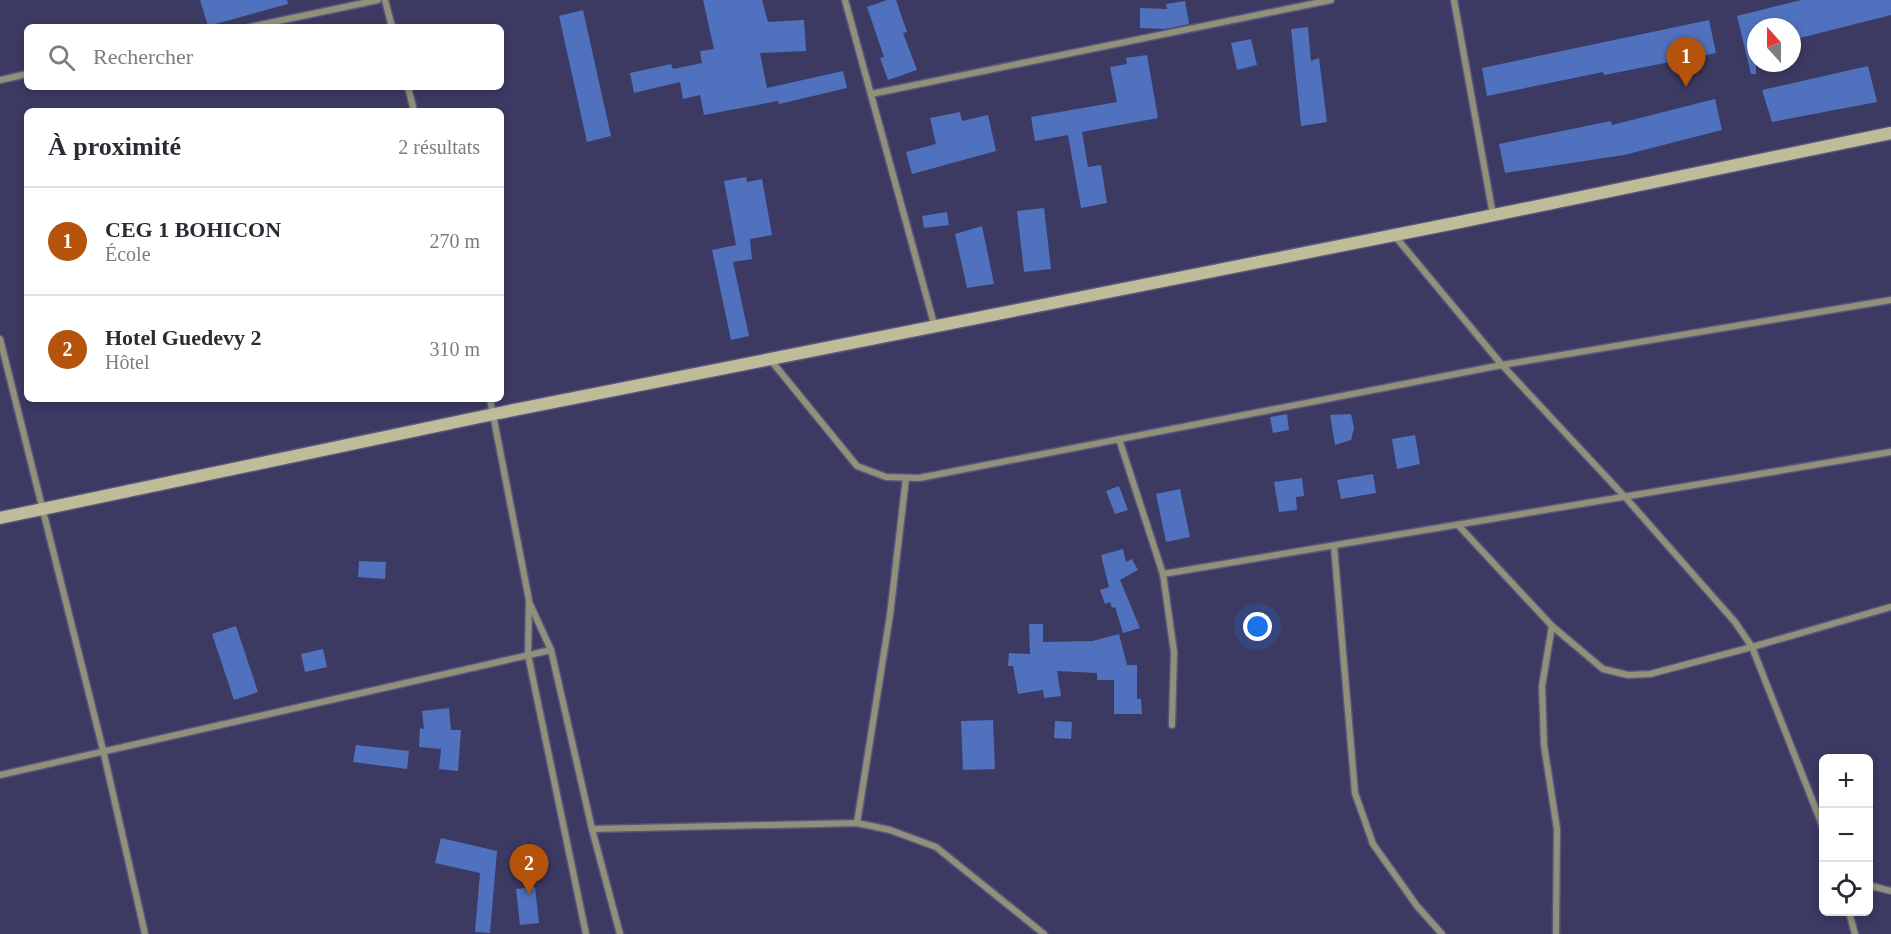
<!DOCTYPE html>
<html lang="fr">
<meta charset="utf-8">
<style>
body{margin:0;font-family:"Times New Roman",serif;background:#f2f2f3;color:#2b2b33}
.controls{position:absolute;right:18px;bottom:18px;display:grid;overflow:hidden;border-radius:9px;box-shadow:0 3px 9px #0003}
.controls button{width:54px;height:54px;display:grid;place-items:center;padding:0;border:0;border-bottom:2px solid #e1e1e2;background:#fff;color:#2b2b33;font:30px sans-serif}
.compass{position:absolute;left:1747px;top:18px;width:54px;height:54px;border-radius:50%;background:#fff;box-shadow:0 3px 9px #0003;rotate:339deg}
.you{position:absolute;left:1258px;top:627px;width:21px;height:21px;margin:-15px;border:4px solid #fff;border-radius:50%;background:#1a73e8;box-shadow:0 0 0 9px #1a73e833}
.badge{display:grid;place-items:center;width:39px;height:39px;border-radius:50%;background:#b45309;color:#fff;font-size:20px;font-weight:700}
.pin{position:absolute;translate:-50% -50px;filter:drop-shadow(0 2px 3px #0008)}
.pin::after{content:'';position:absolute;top:32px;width:21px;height:18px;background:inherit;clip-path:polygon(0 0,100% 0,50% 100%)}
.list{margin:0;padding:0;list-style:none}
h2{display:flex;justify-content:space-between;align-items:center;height:78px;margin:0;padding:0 24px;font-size:26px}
h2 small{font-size:20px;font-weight:400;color:#7c7c81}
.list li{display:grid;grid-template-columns:39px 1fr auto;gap:18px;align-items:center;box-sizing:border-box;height:108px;padding:0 24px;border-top:2px solid #e1e1e2}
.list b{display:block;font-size:22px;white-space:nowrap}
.list p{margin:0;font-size:20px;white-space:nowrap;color:#7c7c81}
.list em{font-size:20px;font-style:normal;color:#7c7c81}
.icon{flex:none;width:33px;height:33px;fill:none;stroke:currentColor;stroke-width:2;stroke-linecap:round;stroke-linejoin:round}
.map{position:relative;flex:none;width:1891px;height:934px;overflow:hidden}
.search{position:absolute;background:#fff;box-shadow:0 3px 9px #0003;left:24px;top:24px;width:480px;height:66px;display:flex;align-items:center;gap:15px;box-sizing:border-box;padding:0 21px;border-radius:9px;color:#7c7c81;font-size:22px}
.panel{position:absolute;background:#fff;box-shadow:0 3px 9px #0003;left:24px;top:108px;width:480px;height:294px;border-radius:9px}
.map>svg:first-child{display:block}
.building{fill:#5071bd}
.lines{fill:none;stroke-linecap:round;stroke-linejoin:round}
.street-casing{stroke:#58567c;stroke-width:9}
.secondary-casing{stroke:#58567c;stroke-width:15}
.street{stroke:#91907a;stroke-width:6}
.secondary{stroke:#bebc99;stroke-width:12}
</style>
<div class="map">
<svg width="1891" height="934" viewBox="0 0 1891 934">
<rect width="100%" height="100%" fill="#3c3a63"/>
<g class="building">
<path d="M200 0H287L288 4 208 26Z"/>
<path d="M703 0H762L768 22 804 20 806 51 760 53 767 88 843 71 847 88 779 104 778 101 704 115 700 95 683 99 680 82 634 93 630 73 671 64 673 69 702 63 700 51 714 49Z"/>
<path d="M887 0H896L907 32 903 33 917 70 888 80 880 58 884 57 867 7Z"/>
<path d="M1801 0H1891V15L1792 40V27H1756V74H1751L1737 16Z"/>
<path d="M1185 1 1189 24 1165 29 1140 28V8L1167 9 1166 4Z"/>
<path d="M583 10 611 136 587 142 559 16Z"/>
<path d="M1709 20 1716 53 1604 75 1603 72 1487 96 1482 68Z"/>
<path d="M1308 27 1311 61 1319 58 1327 122 1301 126 1291 29Z"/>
<path d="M1251 39 1257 65 1237 70 1231 43Z"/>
<path d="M1147 55 1158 118 1082 132 1088 167 1101 165 1107 203 1081 208 1068 135 1035 141 1031 117 1117 102 1110 67 1127 64 1126 58Z"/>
<path d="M1868 66 1877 102 1772 122 1762 90Z"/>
<path d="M1715 99 1722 130 1624 155 1505 173 1499 144 1611 121 1612 125Z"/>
<path d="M960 112 962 121 988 115 996 151 912 174 906 152 936 144 930 118Z"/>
<path d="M746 177 747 182 762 179 772 235 750 239 752 259 733 262 749 336 731 340 712 250 736 245 724 181Z"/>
<path d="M1044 208 1051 269 1024 272 1017 211Z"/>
<path d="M947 212 949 225 924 228 922 216Z"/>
<path d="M982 226 994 284 967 288 955 234Z"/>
<path d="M1287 414 1289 430 1273 433 1270 417Z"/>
<path d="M1351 414 1354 428 1351 440 1335 445 1330 415Z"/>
<path d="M1415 435 1420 464 1397 469 1392 439Z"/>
<path d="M1373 474 1376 493 1341 499 1337 480Z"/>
<path d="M1302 478 1304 496 1296 497 1297 510 1279 512 1274 482Z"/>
<path d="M1119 486 1128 510 1115 514 1106 491Z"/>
<path d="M1180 489 1190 537 1166 542 1156 494Z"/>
<path d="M1123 549 1126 562 1132 559 1138 570 1120 580 1140 628 1123 633 1115 607 1112 608 1110 602 1105 604 1100 590 1109 587 1101 555Z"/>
<path d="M359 561 386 562 385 579 358 577Z"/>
<path d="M1029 624H1043V642L1092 641 1119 634 1127 665H1137V699H1141L1142 714H1114V680H1097V673L1057 671 1061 696 1044 698 1043 690 1018 694 1013 666H1008L1009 653 1030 654Z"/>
<path d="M236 626 258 692 234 700 212 634Z"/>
<path d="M323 649 327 667 305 672 301 654Z"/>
<path d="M449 708 451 730H461L458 771 439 769 441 749 419 747 420 728 424 729 422 711Z"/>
<path d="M993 720 995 769 963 770 961 721Z"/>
<path d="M1055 721 1072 722 1071 739 1054 738Z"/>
<path d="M356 745 409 751 407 769 353 762Z"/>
<path d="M441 838 497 851 490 933 475 932 480 873 435 863Z"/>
<path d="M535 887 539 923 520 925 516 889Z"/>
</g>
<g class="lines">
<g class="street-casing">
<g id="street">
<path d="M385 0 392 27"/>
<path d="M845 0 934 324"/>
<path d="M1454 0 1493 215"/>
<path d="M250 27 378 0"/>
<path d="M0 80 27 74"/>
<path d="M408 87 414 111"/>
<path d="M871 94 1331 0"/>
<path d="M1394 235 1502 365 1625 497 1735 622 1752 647 1824 830"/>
<path d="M0 339 103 750 145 934"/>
<path d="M769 358 857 466 886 477 919 478 1502 365 1891 300"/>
<path d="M490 399 529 600 528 655 586 934"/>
<path d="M1119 439 1163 574 1174 652 1172 725"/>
<path d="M1458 525 1552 626 1603 669 1628 675 1650 674 1752 647 1891 607"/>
<path d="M1334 546 1355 793 1373 844 1417 906 1442 934"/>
<path d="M1163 574 1891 452"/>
<path d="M530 604 551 650 592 829 620 934"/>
<path d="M1552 626 1542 686 1544 745 1557 829 1556 934"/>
<path d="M0 775 551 650"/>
<path d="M857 823 890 615 906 478"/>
<path d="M592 829 857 823 890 830 936 847 1044 934"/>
<path d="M1868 885 1891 891"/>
<path d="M1849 912 1855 934"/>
</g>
</g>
<g class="secondary-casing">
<path id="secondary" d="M0 518 494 414 1460 222 1891 133"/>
</g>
<use href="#street" class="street"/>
<use href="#secondary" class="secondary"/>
</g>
</svg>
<div class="controls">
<button>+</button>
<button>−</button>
<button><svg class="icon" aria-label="locate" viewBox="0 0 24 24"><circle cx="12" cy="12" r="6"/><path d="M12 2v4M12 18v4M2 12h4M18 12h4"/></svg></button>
</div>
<svg class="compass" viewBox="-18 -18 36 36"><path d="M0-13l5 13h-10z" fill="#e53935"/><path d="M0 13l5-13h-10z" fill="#7c7c81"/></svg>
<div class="you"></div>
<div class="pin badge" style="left:1686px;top:87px">1</div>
<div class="pin badge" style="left:529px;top:894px">2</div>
<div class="search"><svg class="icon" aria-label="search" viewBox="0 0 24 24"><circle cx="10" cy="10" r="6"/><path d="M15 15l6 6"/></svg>Rechercher</div>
<section class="panel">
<h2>À proximité<small>2 résultats</small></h2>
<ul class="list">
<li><span class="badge">1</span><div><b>CEG 1 BOHICON</b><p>École</p></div><em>270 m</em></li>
<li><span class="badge">2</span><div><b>Hotel Guedevy 2</b><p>Hôtel</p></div><em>310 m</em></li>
</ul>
</section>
</div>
